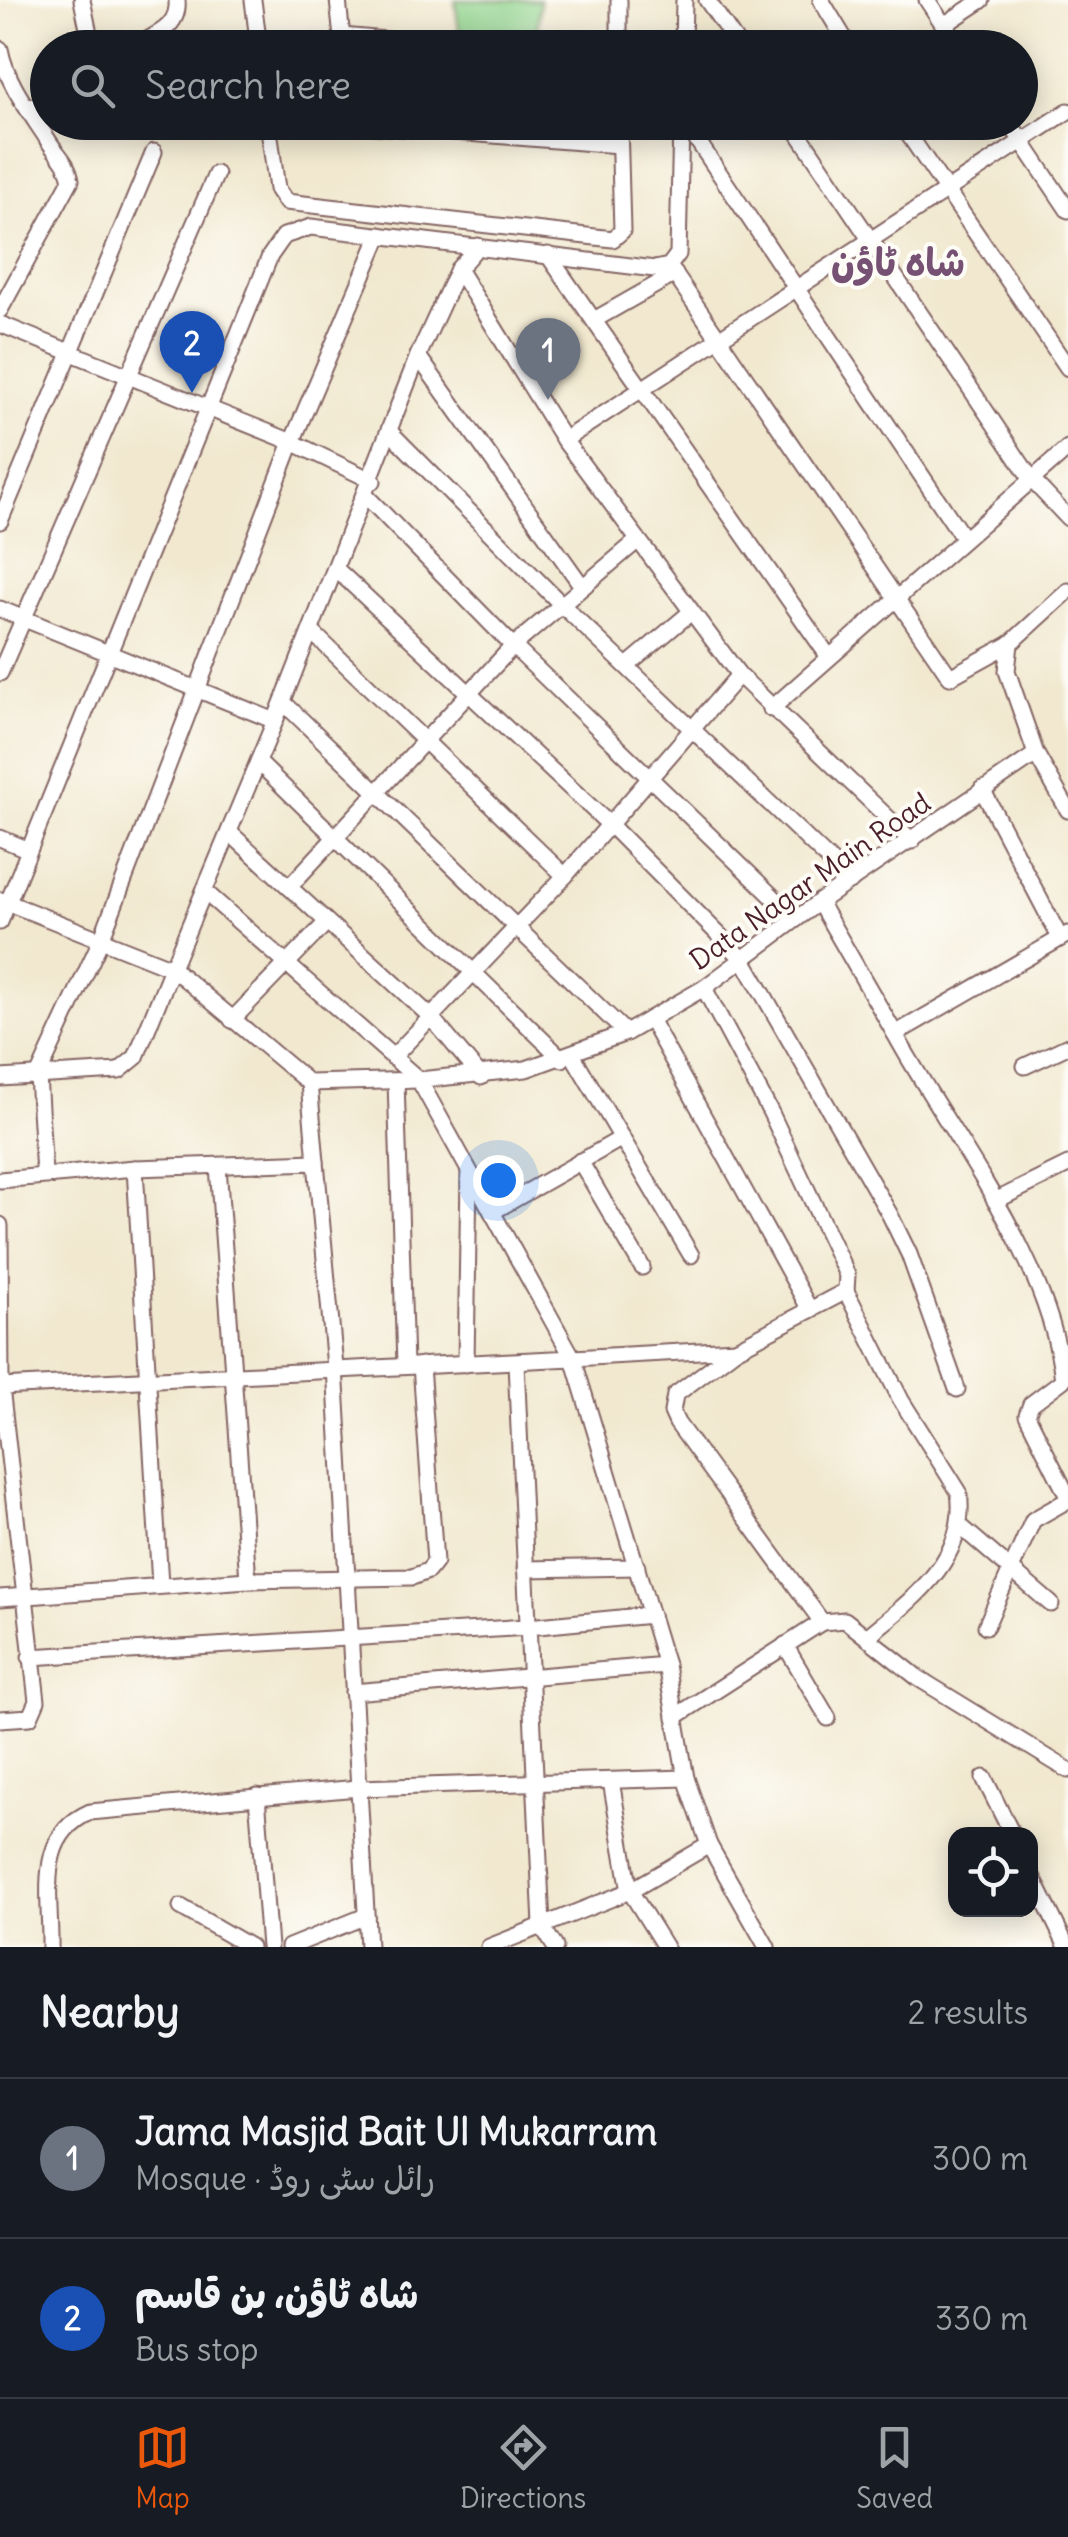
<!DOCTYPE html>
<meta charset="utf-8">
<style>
body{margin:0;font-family:Delius,"Playpen Sans Arabic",sans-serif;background:#20242c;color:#f1f3f6}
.controls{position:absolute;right:30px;bottom:30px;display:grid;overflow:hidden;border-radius:20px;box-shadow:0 5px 25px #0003}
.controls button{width:90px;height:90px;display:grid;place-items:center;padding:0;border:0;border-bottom:2px solid #363941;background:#171b24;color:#f1f3f6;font:50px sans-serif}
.you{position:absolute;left:498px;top:1180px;width:35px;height:35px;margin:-25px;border:8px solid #fff;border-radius:50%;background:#1a73e8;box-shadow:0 0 0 15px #1a73e833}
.badge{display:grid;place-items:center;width:65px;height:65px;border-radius:50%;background:#ea580c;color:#fff;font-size:32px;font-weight:700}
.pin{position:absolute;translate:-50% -82px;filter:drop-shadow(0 2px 5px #0008)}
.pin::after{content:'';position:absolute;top:52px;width:35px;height:30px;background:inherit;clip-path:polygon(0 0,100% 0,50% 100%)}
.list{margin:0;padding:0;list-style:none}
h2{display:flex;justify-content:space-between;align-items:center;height:130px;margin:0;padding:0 40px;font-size:42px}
h2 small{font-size:32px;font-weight:400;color:#9ea1a6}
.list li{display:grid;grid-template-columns:65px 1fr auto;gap:30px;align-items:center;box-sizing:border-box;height:160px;padding:0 40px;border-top:2px solid #363941}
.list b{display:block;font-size:38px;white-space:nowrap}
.list p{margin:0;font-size:32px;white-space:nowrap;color:#9ea1a6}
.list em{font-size:32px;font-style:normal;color:#9ea1a6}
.icon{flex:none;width:55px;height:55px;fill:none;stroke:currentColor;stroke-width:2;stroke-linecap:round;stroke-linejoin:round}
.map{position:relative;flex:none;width:1068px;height:1947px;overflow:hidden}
.search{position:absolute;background:#171b24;box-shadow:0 5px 25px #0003;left:30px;right:30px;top:30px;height:110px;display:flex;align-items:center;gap:25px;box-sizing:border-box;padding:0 35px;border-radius:55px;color:#9ea1a6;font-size:38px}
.sheet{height:450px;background:#171b24}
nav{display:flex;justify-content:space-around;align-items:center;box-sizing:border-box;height:140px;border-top:2px solid #363941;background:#171b24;font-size:28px;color:#9ea1a6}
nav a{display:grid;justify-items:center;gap:5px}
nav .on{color:#ea580c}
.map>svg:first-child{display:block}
.green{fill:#90d38c;stroke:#6d795c;stroke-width:2.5}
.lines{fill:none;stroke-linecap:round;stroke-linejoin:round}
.street-casing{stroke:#846564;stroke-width:19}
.street{stroke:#fff;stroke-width:15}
.labels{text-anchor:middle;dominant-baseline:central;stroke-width:8;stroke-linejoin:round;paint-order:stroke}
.street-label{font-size:28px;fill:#4a1f2b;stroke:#fdfcf7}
.district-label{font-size:38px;font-weight:bold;fill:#765173;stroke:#fdfcf7}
</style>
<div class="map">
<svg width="1068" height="1947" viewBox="0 0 1068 1947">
<rect width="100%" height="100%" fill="#fdfcf7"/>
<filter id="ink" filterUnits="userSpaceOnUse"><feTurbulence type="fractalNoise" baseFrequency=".01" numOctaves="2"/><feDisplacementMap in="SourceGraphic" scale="20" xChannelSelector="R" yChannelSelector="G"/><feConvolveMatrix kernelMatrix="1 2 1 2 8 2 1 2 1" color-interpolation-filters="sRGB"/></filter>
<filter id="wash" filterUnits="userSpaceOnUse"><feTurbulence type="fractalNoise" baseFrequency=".0048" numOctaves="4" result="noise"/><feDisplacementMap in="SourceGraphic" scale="40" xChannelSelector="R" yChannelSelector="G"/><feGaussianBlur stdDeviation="2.25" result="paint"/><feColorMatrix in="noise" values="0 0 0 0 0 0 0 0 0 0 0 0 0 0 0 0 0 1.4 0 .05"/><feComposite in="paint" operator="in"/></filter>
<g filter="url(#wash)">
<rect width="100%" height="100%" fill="#f1e8cf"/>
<path class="green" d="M455 0H540L536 45 459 31Z"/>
</g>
<g filter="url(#ink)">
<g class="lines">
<g class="street-casing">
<g id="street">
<path d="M82 0 92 48"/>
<path d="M253 0 259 48"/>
<path d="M338 0 343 48"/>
<path d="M707 0 740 48"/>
<path d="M821 0 850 48"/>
<path d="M927 0 959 48"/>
<path d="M944 25 982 0"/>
<path d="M342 36 474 48"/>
<path d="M133 48C154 35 180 28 177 0"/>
<path d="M619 48V0"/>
<path d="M683 48 684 0"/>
<path d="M0 49C6 82 30 112 48 140 57 155 68 162 71 180L0 310"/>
<path d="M29 109 48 98"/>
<path d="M268 122 277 189 286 202 613 239 622 231 619 122"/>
<path d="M685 122 964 539"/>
<path d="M791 122 1032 480 1068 518"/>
<path d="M900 122 1068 368"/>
<path d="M1009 122 1068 210"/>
<path d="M351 124 619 145"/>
<path d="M697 141 725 122"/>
<path d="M548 255 829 657"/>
<path d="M669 266 950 677 1010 644"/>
<path d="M458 269 564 440 739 675 912 841"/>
<path d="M594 320 675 274"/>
<path d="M0 324 292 442 373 481"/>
<path d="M418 356 582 586"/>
<path d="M390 432 561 604 851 881"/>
<path d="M564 440 1068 111"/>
<path d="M366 496 513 646 796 919"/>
<path d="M0 521 154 152"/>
<path d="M336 569 611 826 743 959 890 1215 909 1254 957 1389"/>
<path d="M0 609 275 721 418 356 458 269 478 246"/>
<path d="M311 631 565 876"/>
<path d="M628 665 691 612"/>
<path d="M0 673 216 174"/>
<path d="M283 702 626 1033"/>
<path d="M771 709 1068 448"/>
<path d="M1036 754 1068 810"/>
<path d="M258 762 562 1059"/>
<path d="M982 789 1060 938"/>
<path d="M229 832 430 1016 481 1077"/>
<path d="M0 838 29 850"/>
<path d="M289 887 513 646 637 541"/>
<path d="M1 900 172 968 275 721"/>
<path d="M819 902 895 1034 1068 934"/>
<path d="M0 922 270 256 284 236 311 227 655 269 669 266 678 254 681 122"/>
<path d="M704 988 771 1113 847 1275 846 1291 736 1349 675 1395 672 1412 677 1423 822 1622 845 1620 918 1678 1068 1770"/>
<path d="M650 1019 810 1310"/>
<path d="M232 1020 327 922"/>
<path d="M895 1034C953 1140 1050 1258 1063 1380L1031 1404 1027 1415 1068 1497"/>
<path d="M572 1054 691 1255"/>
<path d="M393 1057 565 876 739 675"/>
<path d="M1025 1066 1068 1046"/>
<path d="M0 1078 119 1071 136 1057 172 968 309 1083 419 1080 204 891"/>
<path d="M396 1081 405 1365"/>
<path d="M309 1083 316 1162"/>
<path d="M580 1161 642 1267"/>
<path d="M218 1166 248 1580"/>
<path d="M135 1168 160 1585"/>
<path d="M44 1174 38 1076 101 940 292 442 380 235"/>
<path d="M0 1180 135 1168 316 1162 335 1367 368 1947"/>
<path d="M995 1201 1068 1165"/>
<path d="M492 1212 622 1138"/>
<path d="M0 1225 1 1387 37 1701 30 1717 0 1719"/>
<path d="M846 1291 901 1400 959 1492C969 1558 913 1599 869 1635"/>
<path d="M516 1363 542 1926 555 1947"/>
<path d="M466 1364 469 1173"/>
<path d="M0 1387 573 1358 419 1080 526 1069 626 1033 704 988 819 902 1036 754 1007 671 1010 644 1068 591"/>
<path d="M959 1525 1051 1604"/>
<path d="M525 1569 637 1567"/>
<path d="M0 1598 248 1580 412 1577 428 1571 435 1562 421 1365"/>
<path d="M986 1626 1033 1520 1068 1500"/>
<path d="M785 1645 828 1718"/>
<path d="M30 1657 528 1627 651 1615"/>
<path d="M666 1665 573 1358 736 1349"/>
<path d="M353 1692 666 1665 686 1778 709 1845 767 1947"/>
<path d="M675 1717 822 1622"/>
<path d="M984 1778 1012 1834"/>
<path d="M611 1781 630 1891 665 1947"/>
<path d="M257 1796 269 1947"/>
<path d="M1030 1872 1067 1947"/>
<path d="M181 1907 250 1947"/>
<path d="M50 1947C51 1895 35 1836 90 1812L358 1788 686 1778"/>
<path d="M289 1947 366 1916"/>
<path d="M489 1947 630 1891 709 1845"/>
</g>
</g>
<use href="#street" class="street"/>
</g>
</g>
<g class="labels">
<g class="street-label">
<text transform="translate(810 881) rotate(-35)">Data Nagar Main Road</text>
</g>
<g class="district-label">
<text x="898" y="262">شاہ ٹاؤن</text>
</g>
</g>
</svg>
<div class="controls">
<button><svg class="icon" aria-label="locate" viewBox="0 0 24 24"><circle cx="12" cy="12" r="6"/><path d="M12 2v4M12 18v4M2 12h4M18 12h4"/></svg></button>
</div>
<div class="you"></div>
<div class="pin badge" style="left:548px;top:400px;background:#6b7280">1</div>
<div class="pin badge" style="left:192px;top:393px;background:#1a4fb4">2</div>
<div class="search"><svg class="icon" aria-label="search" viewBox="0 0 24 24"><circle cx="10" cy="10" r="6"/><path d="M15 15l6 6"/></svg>Search here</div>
</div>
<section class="sheet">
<h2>Nearby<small>2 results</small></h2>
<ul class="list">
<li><span class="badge" style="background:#6b7280">1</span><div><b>Jama Masjid Bait Ul Mukarram</b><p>Mosque · رائل سٹی روڈ</p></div><em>300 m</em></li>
<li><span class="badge" style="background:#1a4fb4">2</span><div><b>شاہ ٹاؤن، بن قاسم</b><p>Bus stop</p></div><em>330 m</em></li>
</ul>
</section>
<nav>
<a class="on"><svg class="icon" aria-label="map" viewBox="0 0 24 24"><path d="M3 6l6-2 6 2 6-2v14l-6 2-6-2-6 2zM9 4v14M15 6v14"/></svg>Map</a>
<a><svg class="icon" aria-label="directions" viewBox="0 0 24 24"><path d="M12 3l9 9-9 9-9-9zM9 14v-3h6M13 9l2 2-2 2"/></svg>Directions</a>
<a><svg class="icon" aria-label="saved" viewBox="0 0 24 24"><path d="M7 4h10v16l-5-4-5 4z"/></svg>Saved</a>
</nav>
